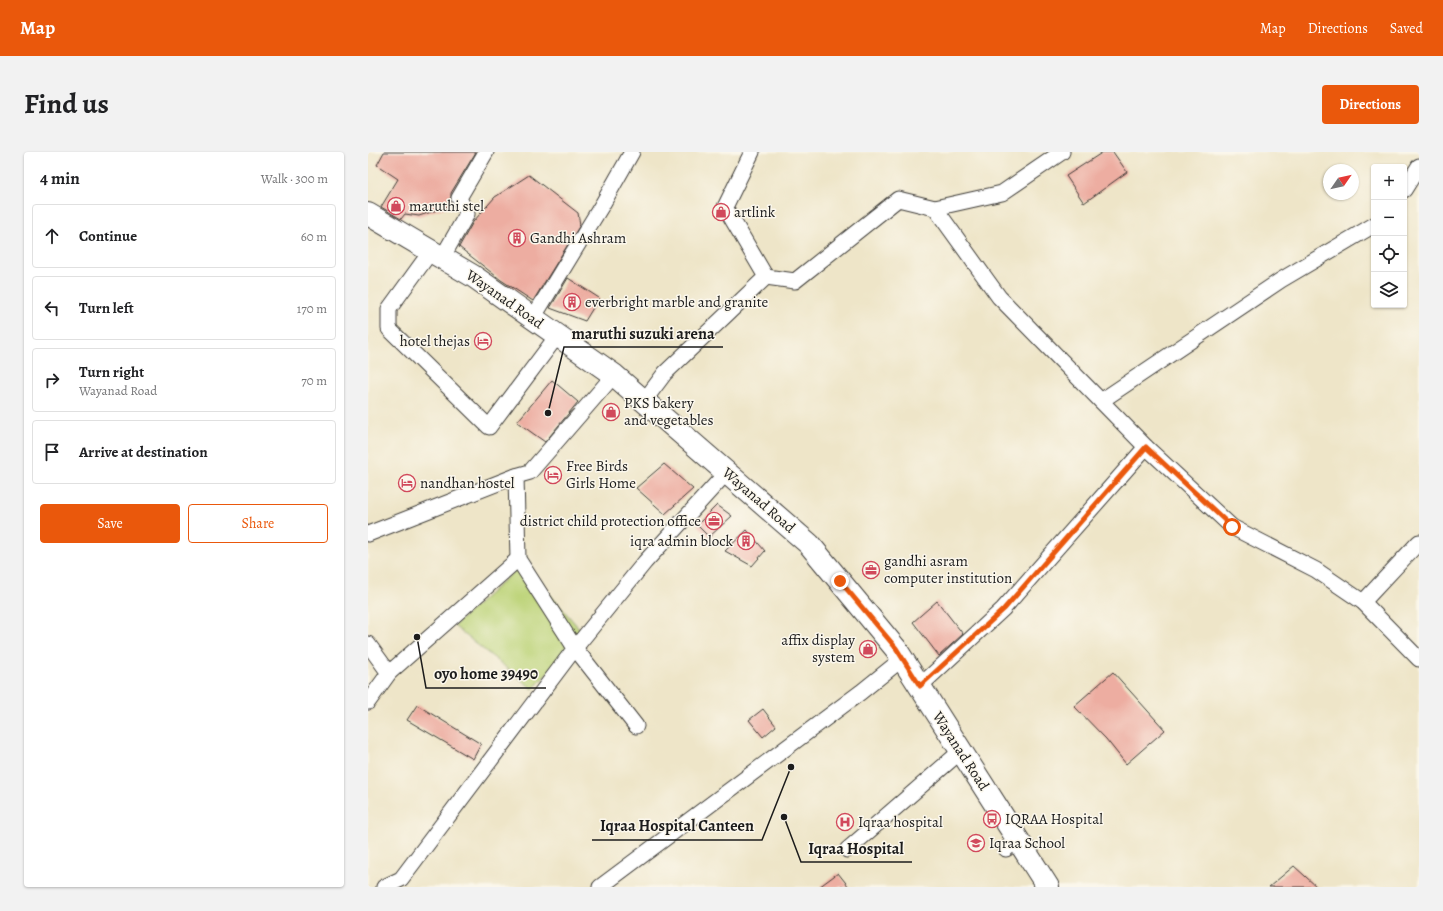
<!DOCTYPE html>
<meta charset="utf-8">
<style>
body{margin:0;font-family:Alegreya,serif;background:#f2f2f2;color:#202124}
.controls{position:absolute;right:12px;top:12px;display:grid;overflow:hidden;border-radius:4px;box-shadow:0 1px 3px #0004}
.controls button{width:36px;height:36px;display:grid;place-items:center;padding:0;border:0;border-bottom:1px solid #e0e0e0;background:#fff;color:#202124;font:20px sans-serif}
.compass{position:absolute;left:955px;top:12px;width:36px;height:36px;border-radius:50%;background:#fff;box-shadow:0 1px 3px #0004;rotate:56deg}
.stop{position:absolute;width:12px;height:12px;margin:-9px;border:3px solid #ea580c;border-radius:50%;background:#fff}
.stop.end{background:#ea580c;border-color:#fff;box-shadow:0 1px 4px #0008}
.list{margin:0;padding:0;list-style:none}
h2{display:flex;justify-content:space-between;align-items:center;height:52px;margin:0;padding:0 16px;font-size:17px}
h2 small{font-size:13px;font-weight:400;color:#757577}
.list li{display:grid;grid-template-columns:26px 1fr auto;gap:12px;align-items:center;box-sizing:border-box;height:64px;margin:0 8px 8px;padding:0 8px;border:1px solid #e0e0e0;border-radius:4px}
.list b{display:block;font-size:15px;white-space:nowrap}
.list p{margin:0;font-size:13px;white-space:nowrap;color:#757577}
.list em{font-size:13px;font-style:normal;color:#757577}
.actions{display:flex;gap:8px;padding:12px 16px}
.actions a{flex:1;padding:9px 0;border:1px solid #ea580c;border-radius:4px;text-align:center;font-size:14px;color:#ea580c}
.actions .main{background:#ea580c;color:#fff}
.icon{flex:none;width:22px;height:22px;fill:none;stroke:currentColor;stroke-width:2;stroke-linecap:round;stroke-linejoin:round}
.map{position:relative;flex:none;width:1051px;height:735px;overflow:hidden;border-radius:4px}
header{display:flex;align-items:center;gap:24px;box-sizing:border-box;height:56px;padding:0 20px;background:#ea580c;color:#fff}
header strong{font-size:19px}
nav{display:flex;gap:22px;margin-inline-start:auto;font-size:14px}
.intro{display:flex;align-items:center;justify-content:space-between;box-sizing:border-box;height:96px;padding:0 24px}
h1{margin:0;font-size:28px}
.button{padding:10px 18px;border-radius:4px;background:#ea580c;color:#fff;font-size:14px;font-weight:700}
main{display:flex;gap:24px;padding:0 24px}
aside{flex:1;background:#fff;border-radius:4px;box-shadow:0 1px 3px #0004}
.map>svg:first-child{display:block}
.green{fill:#bcd377;stroke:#6c784a}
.building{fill:#edada1}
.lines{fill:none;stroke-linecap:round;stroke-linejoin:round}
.street-casing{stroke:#3c3a36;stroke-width:17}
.primary-casing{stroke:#3c3a36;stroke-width:24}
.street{stroke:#fff;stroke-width:15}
.primary{stroke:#fff;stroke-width:22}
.route{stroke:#ea580c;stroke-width:5}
.labels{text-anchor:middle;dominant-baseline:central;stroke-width:3;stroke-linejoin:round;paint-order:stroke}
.poi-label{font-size:15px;fill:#1c1c1c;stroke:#fbf7ec;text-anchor:start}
.street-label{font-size:15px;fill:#1c1c1c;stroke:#fbf7ec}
.leader{fill:none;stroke:#1c1c1c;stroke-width:1.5}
.callout-dot{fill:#1c1c1c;stroke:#fbf7ec;stroke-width:1.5}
.callout-label{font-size:16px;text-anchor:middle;font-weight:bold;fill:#1c1c1c;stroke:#fbf7ec;stroke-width:3;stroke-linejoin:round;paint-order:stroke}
</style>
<header>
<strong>Map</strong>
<nav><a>Map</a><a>Directions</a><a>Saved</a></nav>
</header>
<div class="intro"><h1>Find us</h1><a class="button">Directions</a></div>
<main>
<aside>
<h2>4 min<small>Walk · 300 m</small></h2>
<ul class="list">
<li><svg class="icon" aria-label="ahead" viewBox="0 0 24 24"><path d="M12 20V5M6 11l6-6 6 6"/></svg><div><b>Continue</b></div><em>60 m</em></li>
<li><svg class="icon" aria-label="left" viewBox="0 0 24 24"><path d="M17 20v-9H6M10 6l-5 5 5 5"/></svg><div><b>Turn left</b></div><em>170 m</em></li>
<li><svg class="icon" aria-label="right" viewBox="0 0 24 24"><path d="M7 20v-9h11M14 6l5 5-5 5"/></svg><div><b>Turn right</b><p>Wayanad Road</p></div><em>70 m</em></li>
<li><svg class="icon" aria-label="arrive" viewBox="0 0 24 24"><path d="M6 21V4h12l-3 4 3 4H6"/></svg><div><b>Arrive at destination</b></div></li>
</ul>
<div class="actions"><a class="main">Save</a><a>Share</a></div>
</aside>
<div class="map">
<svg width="1051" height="735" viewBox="0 0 1051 735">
<rect width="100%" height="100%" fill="#fbf7ec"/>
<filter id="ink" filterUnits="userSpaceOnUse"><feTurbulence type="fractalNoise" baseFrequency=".025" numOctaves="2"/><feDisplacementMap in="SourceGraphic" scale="8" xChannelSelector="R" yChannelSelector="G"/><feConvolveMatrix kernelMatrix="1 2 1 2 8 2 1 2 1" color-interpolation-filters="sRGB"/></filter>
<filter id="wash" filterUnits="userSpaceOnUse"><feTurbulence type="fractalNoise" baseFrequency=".012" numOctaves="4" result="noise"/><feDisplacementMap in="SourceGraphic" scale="16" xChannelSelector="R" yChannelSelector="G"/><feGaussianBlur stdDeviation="0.9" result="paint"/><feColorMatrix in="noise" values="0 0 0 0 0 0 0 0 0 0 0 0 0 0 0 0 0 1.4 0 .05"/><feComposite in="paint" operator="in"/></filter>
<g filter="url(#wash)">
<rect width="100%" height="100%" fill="#eee5c8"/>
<path class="green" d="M155 411 216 482 165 537 86 474Z"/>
<g id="blocks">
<g class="building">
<path d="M16 0H108L83 41V51L81 54 51 64 37 62 33 67 13 55 30 27 9 13Z"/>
<path d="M735 0H745L759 20 716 51 698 24Z"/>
<path d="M161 23 210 61 212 73 165 149 133 128 91 95 105 70 127 45Z"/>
<path d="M200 126 231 146 217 169 182 156Z"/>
<path d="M184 228 210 250 177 290 149 270Z"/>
<path d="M296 312 325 337 297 362 268 336Z"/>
<path d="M349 353 364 364 341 385 329 373Z"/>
<path d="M379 378 397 399 384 414 357 399Z"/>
<path d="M569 449 595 482 571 504 545 470Z"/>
<path d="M745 520 797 578 758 612 738 587 706 554Z"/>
<path d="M49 553 113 592 105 607 39 568Z"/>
<path d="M395 557 408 574 395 585 381 568Z"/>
<path d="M926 714 949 735H901Z"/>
<path d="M470 721 481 735H451Z"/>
</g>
</g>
</g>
<g filter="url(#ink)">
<use href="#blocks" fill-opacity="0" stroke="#3c3a36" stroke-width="1"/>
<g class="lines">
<g class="street-casing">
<g id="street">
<path d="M1036 38 1051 14"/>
<path d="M567 56 631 145 778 295 864 375 948 418 995 450 1051 507"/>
<path d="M63 99 21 157V177L121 275 189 184"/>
<path d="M74 106 99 62 91 46 118 0"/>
<path d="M398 125 427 129 530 47 567 56 634 41 694 0"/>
<path d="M165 166 234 53 264 0"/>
<path d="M276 249 297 221 398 125 357 55 384 0"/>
<path d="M733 249 913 128 1006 73"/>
<path d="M148 324 162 320 246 223"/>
<path d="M0 382 148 324 150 407 207 496 268 574"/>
<path d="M995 450 1051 390"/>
<path d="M0 492 21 521"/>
<path d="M552 534 635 457 778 295"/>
<path d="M0 550 21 521 150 407"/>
<path d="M638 697 645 691H652"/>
<path d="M479 698 593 599"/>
<path d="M16 735 33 727 207 496 277 410 359 320"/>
<path d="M232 735 493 540 534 507"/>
</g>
</g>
<g class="primary-casing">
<path id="primary" d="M0 62 105 124 246 223 441 392 528 497 680 735"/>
</g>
<use href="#street" class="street"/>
<use href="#primary" class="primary"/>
</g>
</g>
<g class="lines" filter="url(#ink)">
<path class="route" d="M472 429 528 496 552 534 636 457 778 295 864 375"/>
</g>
<defs>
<g id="shop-ring" transform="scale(0.9)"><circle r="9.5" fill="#fbf7ec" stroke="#d1495b" stroke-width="1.5"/><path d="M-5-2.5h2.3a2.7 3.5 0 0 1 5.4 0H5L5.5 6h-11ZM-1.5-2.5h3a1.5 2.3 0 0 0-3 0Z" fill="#d1495b"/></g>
<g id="building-ring" transform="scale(0.9)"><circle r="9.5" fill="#fbf7ec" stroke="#d1495b" stroke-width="1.5"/><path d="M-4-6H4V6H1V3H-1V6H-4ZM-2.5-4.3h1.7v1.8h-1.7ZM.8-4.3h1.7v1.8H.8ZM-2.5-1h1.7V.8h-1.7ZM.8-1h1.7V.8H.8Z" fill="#d1495b"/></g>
<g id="hotel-ring" transform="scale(0.9)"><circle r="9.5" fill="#fbf7ec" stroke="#d1495b" stroke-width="1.5"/><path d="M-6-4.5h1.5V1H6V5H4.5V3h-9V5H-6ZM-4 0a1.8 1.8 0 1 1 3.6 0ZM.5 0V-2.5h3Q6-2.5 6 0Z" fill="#d1495b"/></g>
<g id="office-ring" transform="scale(0.9)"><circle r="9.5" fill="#fbf7ec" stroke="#d1495b" stroke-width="1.5"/><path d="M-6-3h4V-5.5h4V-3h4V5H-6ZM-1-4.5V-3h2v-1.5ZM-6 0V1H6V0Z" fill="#d1495b"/></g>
<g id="bus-ring" transform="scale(0.9)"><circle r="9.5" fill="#fbf7ec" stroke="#d1495b" stroke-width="1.5"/><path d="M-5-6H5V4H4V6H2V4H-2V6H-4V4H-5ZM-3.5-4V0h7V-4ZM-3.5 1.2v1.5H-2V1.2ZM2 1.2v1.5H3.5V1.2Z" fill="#d1495b"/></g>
<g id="hospital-ring" transform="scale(0.9)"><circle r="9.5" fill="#fbf7ec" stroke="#d1495b" stroke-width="1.5"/><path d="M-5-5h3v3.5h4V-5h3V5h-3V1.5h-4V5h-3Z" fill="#d1495b"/></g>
<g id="school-ring" transform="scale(0.9)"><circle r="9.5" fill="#fbf7ec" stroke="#d1495b" stroke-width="1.5"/><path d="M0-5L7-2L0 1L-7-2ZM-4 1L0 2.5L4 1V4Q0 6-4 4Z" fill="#d1495b"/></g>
</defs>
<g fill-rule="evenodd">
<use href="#shop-ring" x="28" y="54"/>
<use href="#shop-ring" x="353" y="60"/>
<use href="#building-ring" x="149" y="86"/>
<use href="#building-ring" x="204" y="150"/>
<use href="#hotel-ring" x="115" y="189"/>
<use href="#shop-ring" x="243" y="260"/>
<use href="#hotel-ring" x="185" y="323"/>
<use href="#hotel-ring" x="39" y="331"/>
<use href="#office-ring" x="346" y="369"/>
<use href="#building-ring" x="378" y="389"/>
<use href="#office-ring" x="503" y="418"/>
<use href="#shop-ring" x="500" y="497"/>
<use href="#bus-ring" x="624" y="667"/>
<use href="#hospital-ring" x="477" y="670"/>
<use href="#school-ring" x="608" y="691"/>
</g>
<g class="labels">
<g class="poi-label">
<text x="41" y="54">maruthi stel</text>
<text x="366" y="60">artlink</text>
<text x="162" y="86">Gandhi Ashram</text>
<text x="217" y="150">everbright marble and granite</text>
<text x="102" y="189" text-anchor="end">hotel thejas</text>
<text x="256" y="251">PKS bakery<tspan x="256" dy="17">and vegetables</tspan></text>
<text x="198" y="314">Free Birds<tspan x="198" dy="17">Girls Home</tspan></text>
<text x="52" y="331">nandhan hostel</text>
<text x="333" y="369" text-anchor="end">district child protection office</text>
<text x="365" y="389" text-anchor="end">iqra admin block</text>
<text x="516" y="409">gandhi asram<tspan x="516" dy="17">computer institution</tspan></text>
<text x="487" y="488" text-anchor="end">affix display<tspan x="487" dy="17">system</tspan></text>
<text x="637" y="667">IQRAA Hospital</text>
<text x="490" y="670">Iqraa hospital</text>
<text x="621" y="691">Iqraa School</text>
</g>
<g class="street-label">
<text transform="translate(137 147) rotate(35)">Wayanad Road</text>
<text transform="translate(391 348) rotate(41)">Wayanad Road</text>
<text transform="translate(593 599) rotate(57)">Wayanad Road</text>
</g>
</g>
<path class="leader" d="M180 261L196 195H355M49 485L58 536H178M423 615L394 688H224M416 665L433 710H544"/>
<g class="callout-dot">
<circle cx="180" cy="261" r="4"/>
<circle cx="49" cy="485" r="4"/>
<circle cx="423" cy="615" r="4"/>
<circle cx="416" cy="665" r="4"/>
</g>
<g class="callout-label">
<text x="275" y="187">maruthi suzuki arena</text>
<text x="118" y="527">oyo home 39490</text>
<text x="309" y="679">Iqraa Hospital Canteen</text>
<text x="488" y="702">Iqraa Hospital</text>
</g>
</svg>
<div class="controls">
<button>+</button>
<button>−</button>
<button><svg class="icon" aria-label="locate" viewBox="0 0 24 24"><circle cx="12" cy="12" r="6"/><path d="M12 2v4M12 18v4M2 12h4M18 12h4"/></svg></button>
<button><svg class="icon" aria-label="layers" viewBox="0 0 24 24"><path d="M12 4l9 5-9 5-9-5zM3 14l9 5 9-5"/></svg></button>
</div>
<svg class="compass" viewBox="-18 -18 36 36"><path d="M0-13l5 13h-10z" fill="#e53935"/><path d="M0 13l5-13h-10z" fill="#757577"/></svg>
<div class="stop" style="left:864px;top:375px"></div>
<div class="stop end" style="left:472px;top:429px"></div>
</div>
</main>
